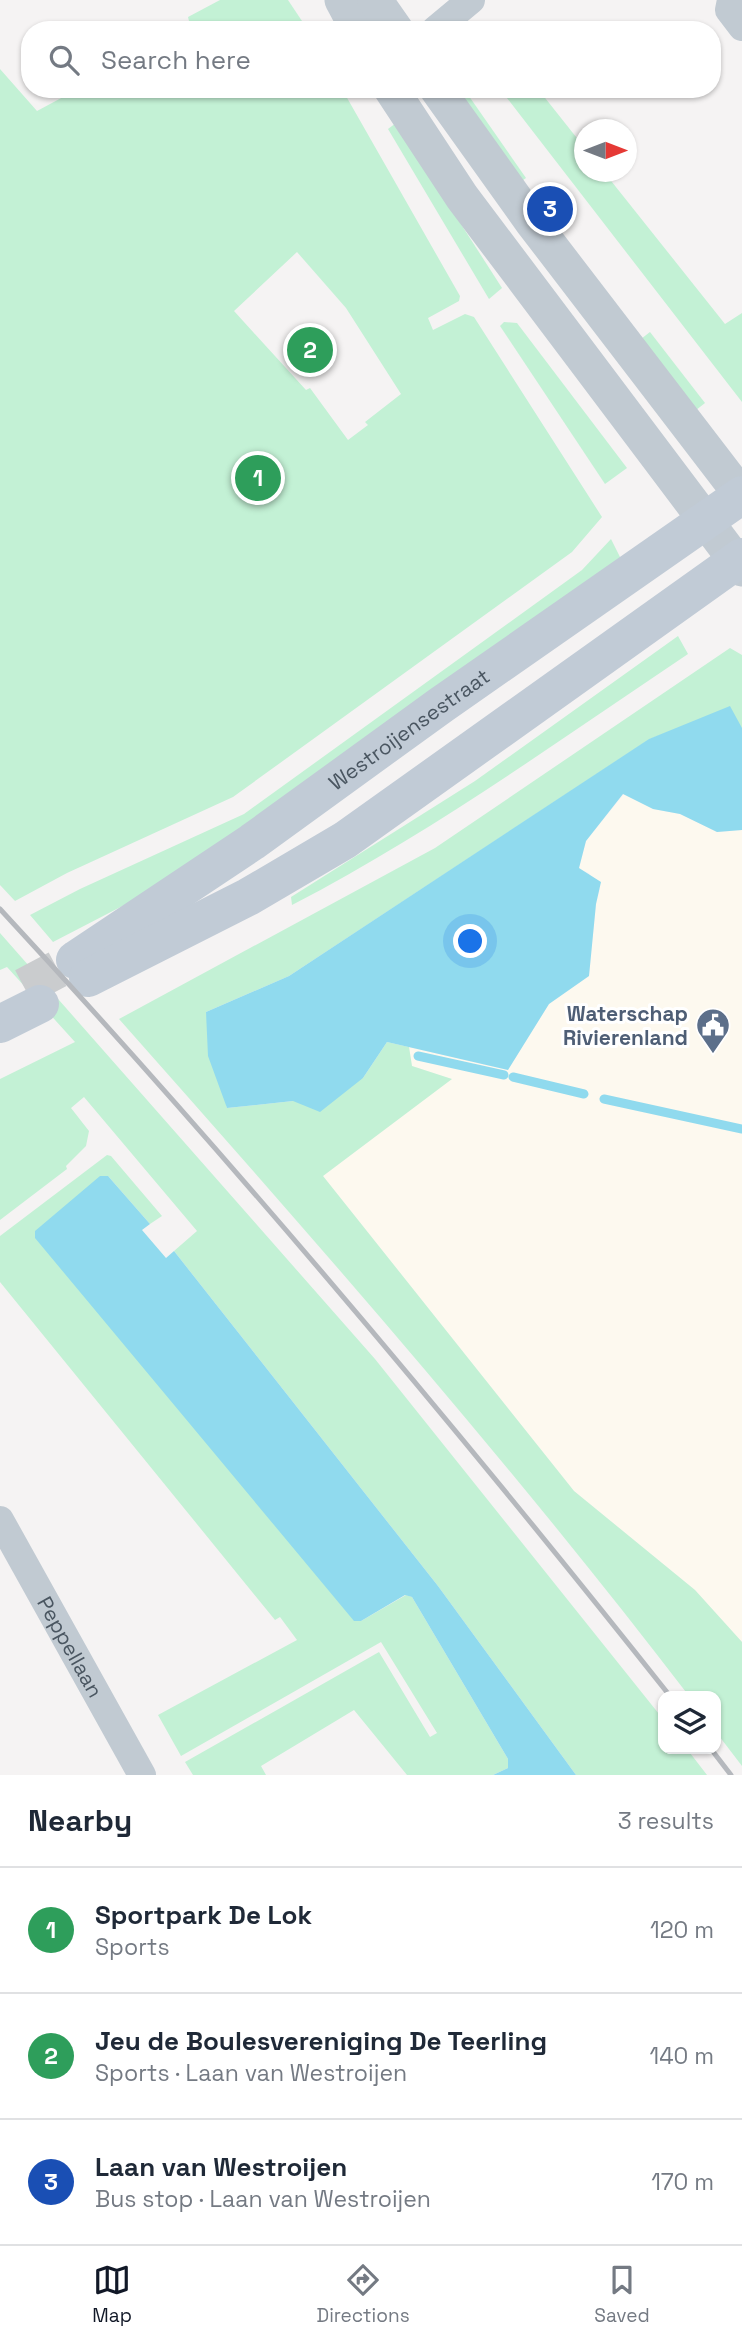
<!DOCTYPE html>
<meta charset="utf-8">
<style>
body{margin:0;font-family:"Space Grotesk",sans-serif;background:#f2f2f3;color:#1f2937}
.controls{position:absolute;right:21px;bottom:21px;display:grid;overflow:hidden;border-radius:14px;box-shadow:0 2px 5px #0004}
.controls button{width:63px;height:63px;display:grid;place-items:center;padding:0;border:0;border-bottom:2px solid #e0e1e3;background:#fff;color:#1f2937;font:35px sans-serif}
.compass{position:absolute;left:574px;top:119px;width:63px;height:63px;border-radius:50%;background:#fff;box-shadow:0 2px 5px #0004;rotate:90deg}
.you{position:absolute;left:471px;top:942px;width:24px;height:24px;margin:-18px;border:5px solid #fff;border-radius:50%;background:#1a73e8;box-shadow:0 0 0 10px #1a73e833}
.badge{display:grid;place-items:center;width:46px;height:46px;border-radius:50%;background:#111827;color:#fff;font-size:23px;font-weight:700}
.pin{position:absolute;translate:-50% -50%;border:4px solid #fff;box-shadow:0 2px 7px #0006}
.list{margin:0;padding:0;list-style:none}
h2{display:flex;justify-content:space-between;align-items:center;height:91px;margin:0;padding:0 28px;font-size:30px}
h2 small{font-size:23px;font-weight:400;color:#747a83}
.list li{display:grid;grid-template-columns:46px 1fr auto;gap:21px;align-items:center;box-sizing:border-box;height:126px;padding:0 28px;border-top:2px solid #e0e1e3}
.list b{display:block;font-size:26px;white-space:nowrap}
.list p{margin:0;font-size:23px;white-space:nowrap;color:#747a83}
.list em{font-size:23px;font-style:normal;color:#747a83}
.icon{flex:none;width:38px;height:38px;fill:none;stroke:currentColor;stroke-width:2;stroke-linecap:round;stroke-linejoin:round}
.map{position:relative;flex:none;width:742px;height:1775px;overflow:hidden}
.search{position:absolute;background:#fff;box-shadow:0 2px 5px #0004;left:21px;right:21px;top:21px;height:77px;display:flex;align-items:center;gap:18px;box-sizing:border-box;padding:0 24px;border-radius:28px;color:#747a83;font-size:26px}
.sheet{height:469px;background:#fff}
nav{display:flex;justify-content:space-around;align-items:center;box-sizing:border-box;height:98px;border-top:2px solid #e0e1e3;background:#fff;font-size:19px;color:#747a83}
nav a{display:grid;justify-items:center;gap:4px}
nav .on{color:#111827}
.map>svg:first-child{display:block}
.commercial{fill:#fdf9ef}
.green{fill:#c3f1d5;fill-rule:evenodd}
.water{fill:#90daee}
.lines{fill:none;stroke-linecap:round;stroke-linejoin:round}
.stream{stroke:#90daee;stroke-width:9}
.secondary-tunnel{stroke:#caccce;stroke-width:38;stroke-dasharray:38 19;stroke-linecap:butt}
.minor{stroke:#c1cad2;stroke-width:28}
.tertiary{stroke:#c1cad2;stroke-width:35}
.secondary{stroke:#c1cbd6;stroke-width:38}
.rail{stroke:#b5b8bd;stroke-width:5}
.labels{text-anchor:middle;dominant-baseline:central;stroke-width:6;stroke-linejoin:round;paint-order:stroke}
.street-label{font-size:21px;fill:#4a5661;stroke:#fff}
.service-label{font-size:21px;font-weight:bold;fill:#4e5e75;stroke:#fff;text-anchor:end}
</style>
<div class="map">
<svg width="742" height="1775" viewBox="0 0 742 1775">
<rect width="100%" height="100%" fill="#f5f3f3"/>
<path class="commercial" d="M624 794 653 809 680 814 717 832 742 830V1642L695 1590 574 1491 323 1176 451 1079 412 1066 409 1047 508 1070 549 1004 589 976 596 904 600 889 589 873 579 869 586 841Z"/>
<g class="green">
<path d="M220 0H288L308 30H174L189 21 188 17Z"/>
<path d="M0 69 37 111 78 89H342L460 296 459 301 428 318 433 330 465 314 474 317 602 517 572 552 233 797 67 873 15 901 0 885ZM297 252 346 308 401 394 365 422 368 425 348 440 310 388 306 390 234 311Z"/>
<path d="M445 89H464L526 178 516 185Z"/>
<path d="M500 89H538L584 147V172H604L725 324 742 313V402Z"/>
<path d="M396 123 502 288 489 299 388 129Z"/>
<path d="M504 322 517 323 627 468 605 484 500 326Z"/>
<path d="M650 332 705 403 691 414 641 339Z"/>
<path d="M611 539 623 563 163 885 53 942 30 915 80 889 244 814 582 570Z"/>
<path d="M678 636 688 654C558 741 431 833 292 905L291 897 475 781Z"/>
<path d="M730 648 742 655V728L704 718 650 739 289 976 206 1012 227 1108 293 1101 363 1078 387 1042 409 1047 412 1066 452 1079 323 1176 574 1491 695 1590 742 1642V1766L716 1732V1696H689C510 1462 314 1239 119 1019L435 848Z"/>
<path d="M0 933 375 1359 663 1719V1749H687L707 1775H576L438 1586 174 1251 197 1231 84 1097 71 1108 89 1131 86 1146 66 1166 67 1169 0 1220V1079L75 1042 7 967 0 970Z"/>
<path d="M107 1155 111 1156 162 1216 150 1224 108 1176 361 1621 406 1595 412 1597 508 1759V1768L493 1775H407L354 1710 261 1766 266 1775H193L185 1762 379 1652 430 1737 437 1733 381 1642 181 1756 158 1715 297 1640 280 1617 275 1620 0 1282V1236Z"/>
</g>
<g class="water">
<path d="M730 706 742 728V830L717 832 680 814 653 809 623 794 586 841 579 868 601 882 596 904 589 976 549 1004 508 1070 387 1042 363 1078 320 1112 293 1101 227 1108 208 1056 206 1012 289 976 649 739Z"/>
<path d="M100 1176H108L150 1224 142 1230 166 1258 174 1251 438 1586 576 1775H493L508 1768V1759L412 1597 405 1595 361 1621H354L35 1238V1231Z"/>
</g>
<g class="lines">
<g class="stream">
<path d="M418 1056 504 1075"/>
<path d="M513 1077 584 1094"/>
<path d="M604 1099 742 1129"/>
</g>
<path class="secondary-tunnel" d="M24 987 75 960"/>
<g class="minor">
<path d="M731 0 729 10 742 27"/>
<path d="M435 30 471 0"/>
<path id="s1" d="M0 1520 142 1775"/>
</g>
<g class="tertiary">
<path d="M342 0 358 30"/>
<path d="M375 0 396 30"/>
<path d="M391 89 462 197 742 569"/>
<path d="M437 89 532 222 742 496"/>
</g>
<g class="secondary">
<path id="s2" d="M75 960 252 842 441 705 742 495"/>
<path d="M88 978 248 897 345 840 742 557"/>
<path d="M0 1024 40 1004"/>
</g>
<g class="rail">
<path d="M0 909C234 1162 456 1426 670 1696"/>
<path d="M711 1749 731 1775"/>
</g>
</g>
<defs>
<g id="civic-pin" transform="scale(1.75)"><path d="M0 17L-7.5 6A9.5 9.5 0 1 1 7.5 6Z" fill="#5c6f8a" stroke="#fff"/><path d="M-.6-6.5H3V-4.5H.6V-3L4-1V1h2V6H-6V1h2V-1L-.6-3ZM-1.2 2.5V6h2.4V2.5Z" fill="#fff"/></g>
</defs>
<g fill-rule="evenodd">
<use href="#civic-pin" x="713" y="1025"/>
</g>
<g class="labels">
<g class="street-label">
<text stroke="none"><textPath href="#s2" startOffset="406">Westroijensestraat</textPath></text>
<text stroke="none"><textPath href="#s1" startOffset="145">Peppellaan</textPath></text>
</g>
<g class="service-label">
<text x="688" y="1013">Waterschap<tspan x="688" dy="24">Rivierenland</tspan></text>
</g>
</g>
</svg>
<div class="controls">
<button><svg class="icon" aria-label="layers" viewBox="0 0 24 24"><path d="M12 4l9 5-9 5-9-5zM3 14l9 5 9-5"/></svg></button>
</div>
<svg class="compass" viewBox="-18 -18 36 36"><path d="M0-13l5 13h-10z" fill="#e53935"/><path d="M0 13l5-13h-10z" fill="#747a83"/></svg>
<div class="you"></div>
<div class="pin badge" style="left:258px;top:478px;background:#2e9e5b">1</div>
<div class="pin badge" style="left:310px;top:350px;background:#2e9e5b">2</div>
<div class="pin badge" style="left:550px;top:209px;background:#1a4fb4">3</div>
<div class="search"><svg class="icon" aria-label="search" viewBox="0 0 24 24"><circle cx="10" cy="10" r="6"/><path d="M15 15l6 6"/></svg>Search here</div>
</div>
<section class="sheet">
<h2>Nearby<small>3 results</small></h2>
<ul class="list">
<li><span class="badge" style="background:#2e9e5b">1</span><div><b>Sportpark De Lok</b><p>Sports</p></div><em>120 m</em></li>
<li><span class="badge" style="background:#2e9e5b">2</span><div><b>Jeu de Boulesvereniging De Teerling</b><p>Sports · Laan van Westroijen</p></div><em>140 m</em></li>
<li><span class="badge" style="background:#1a4fb4">3</span><div><b>Laan van Westroijen</b><p>Bus stop · Laan van Westroijen</p></div><em>170 m</em></li>
</ul>
</section>
<nav>
<a class="on"><svg class="icon" aria-label="map" viewBox="0 0 24 24"><path d="M3 6l6-2 6 2 6-2v14l-6 2-6-2-6 2zM9 4v14M15 6v14"/></svg>Map</a>
<a><svg class="icon" aria-label="directions" viewBox="0 0 24 24"><path d="M12 3l9 9-9 9-9-9zM9 14v-3h6M13 9l2 2-2 2"/></svg>Directions</a>
<a><svg class="icon" aria-label="saved" viewBox="0 0 24 24"><path d="M7 4h10v16l-5-4-5 4z"/></svg>Saved</a>
</nav>
